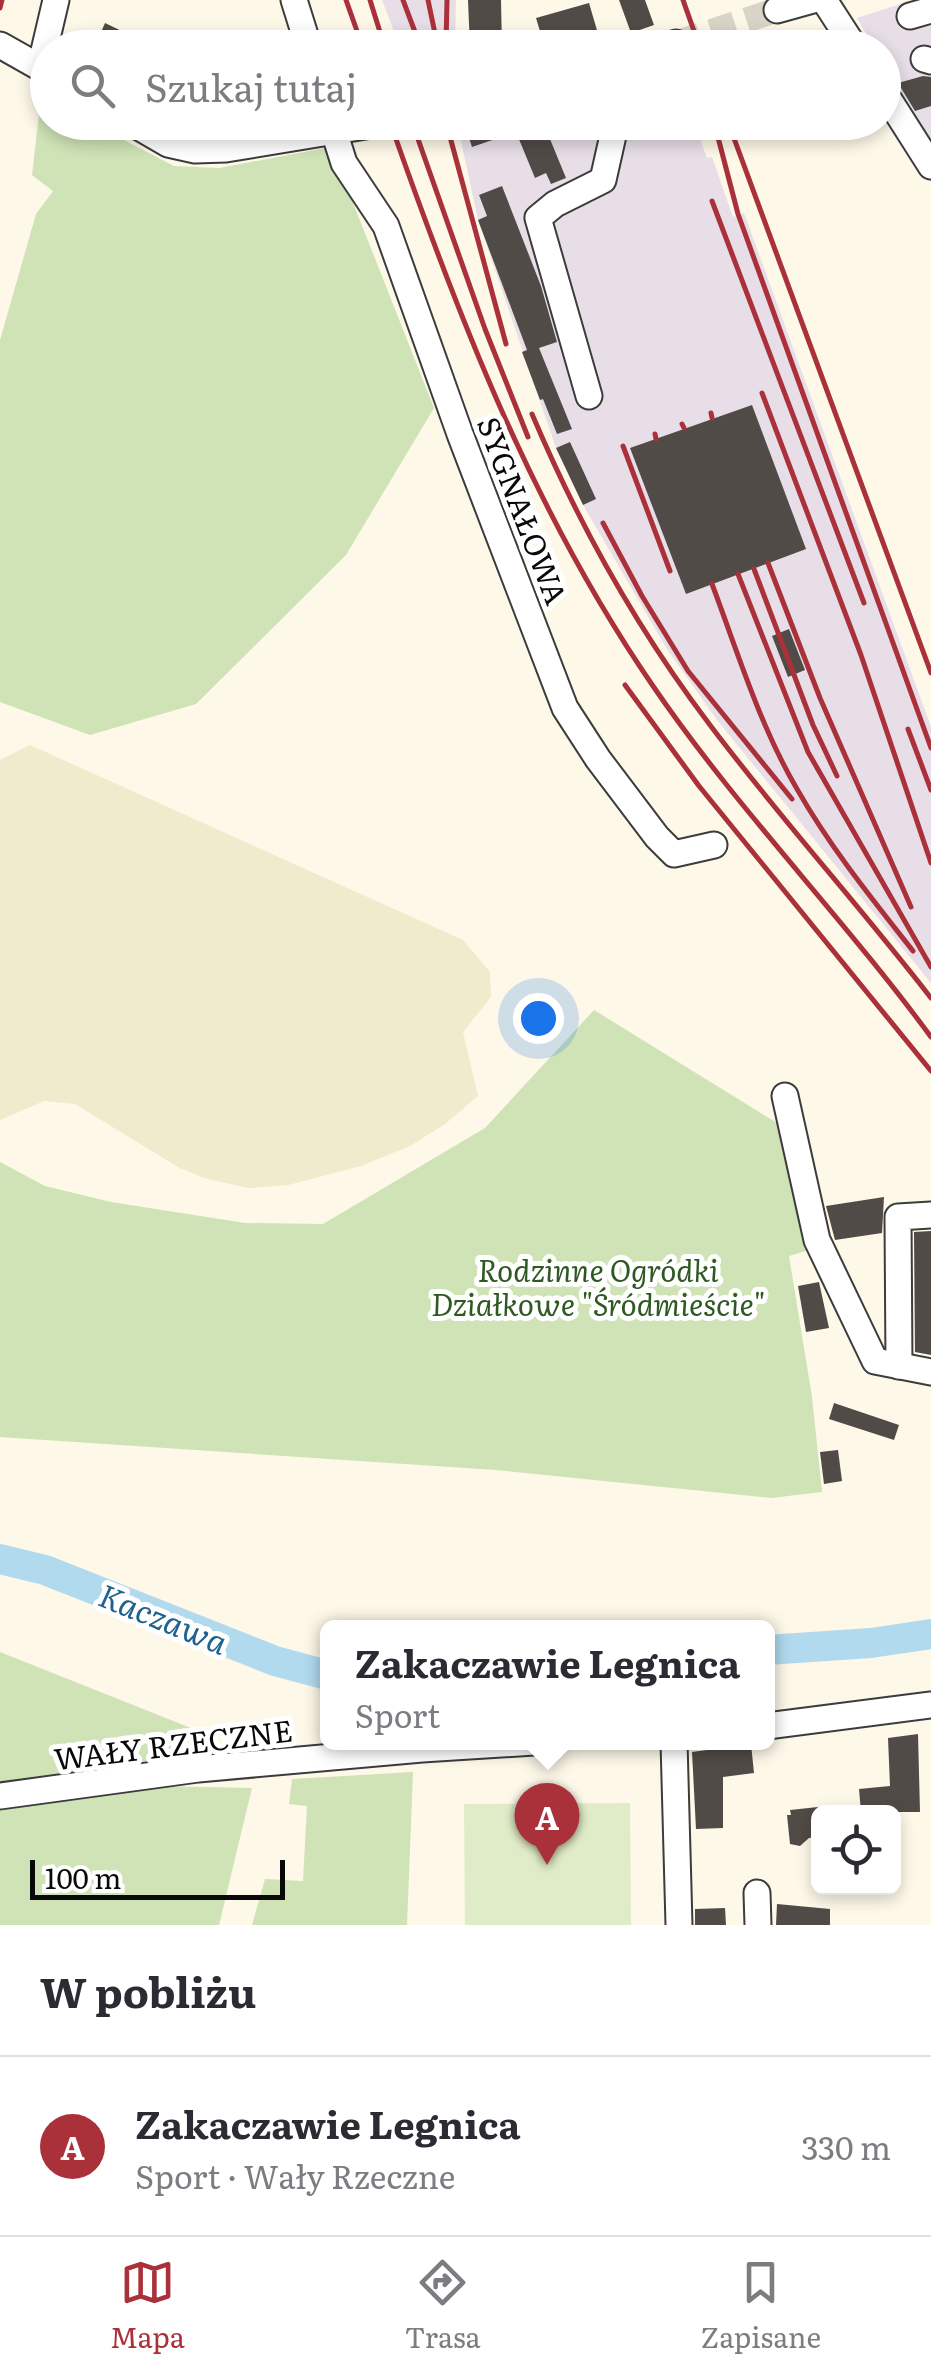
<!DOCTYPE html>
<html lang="pl">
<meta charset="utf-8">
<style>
body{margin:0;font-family:Literata,serif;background:#f2f2f3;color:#2b2b33}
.controls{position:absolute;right:30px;bottom:30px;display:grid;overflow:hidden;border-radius:15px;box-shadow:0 5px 15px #0003}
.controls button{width:90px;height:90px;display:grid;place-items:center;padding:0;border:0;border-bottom:2px solid #e1e1e2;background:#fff;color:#2b2b33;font:50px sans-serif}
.scale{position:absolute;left:30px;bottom:25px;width:255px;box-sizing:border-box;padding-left:10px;border:5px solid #090909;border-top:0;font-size:28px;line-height:35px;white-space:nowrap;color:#090909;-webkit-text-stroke:8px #fff;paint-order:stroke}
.you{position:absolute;left:538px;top:1018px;width:35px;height:35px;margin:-25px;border:8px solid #fff;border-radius:50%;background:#1a73e8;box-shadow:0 0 0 15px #1a73e833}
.badge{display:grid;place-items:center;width:65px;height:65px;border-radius:50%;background:#aa313a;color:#fff;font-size:32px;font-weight:700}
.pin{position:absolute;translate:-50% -82px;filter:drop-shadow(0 2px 5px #0008)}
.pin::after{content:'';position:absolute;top:52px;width:35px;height:30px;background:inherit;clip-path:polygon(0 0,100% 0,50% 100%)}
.popup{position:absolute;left:320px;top:1620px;width:455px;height:130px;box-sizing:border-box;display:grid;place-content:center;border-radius:15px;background:#fff;filter:drop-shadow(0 2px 8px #0005);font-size:32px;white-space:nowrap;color:#7c7c81}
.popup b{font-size:38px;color:#2b2b33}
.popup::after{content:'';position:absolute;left:50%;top:100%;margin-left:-20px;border:20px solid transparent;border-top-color:#fff}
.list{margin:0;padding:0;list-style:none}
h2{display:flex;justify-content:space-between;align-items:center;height:130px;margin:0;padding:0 40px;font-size:42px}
h2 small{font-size:32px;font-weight:400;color:#7c7c81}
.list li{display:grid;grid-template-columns:65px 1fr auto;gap:30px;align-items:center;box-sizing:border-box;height:180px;padding:0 40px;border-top:2px solid #e1e1e2}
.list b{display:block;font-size:38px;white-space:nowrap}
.list p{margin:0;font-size:32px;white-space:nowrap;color:#7c7c81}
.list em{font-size:32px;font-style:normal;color:#7c7c81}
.icon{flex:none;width:55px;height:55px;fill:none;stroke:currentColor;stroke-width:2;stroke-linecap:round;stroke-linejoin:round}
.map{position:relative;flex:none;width:931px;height:1925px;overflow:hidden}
.search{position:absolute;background:#fff;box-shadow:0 5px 15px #0003;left:30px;right:30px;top:30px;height:110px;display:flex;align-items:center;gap:25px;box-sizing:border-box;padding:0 35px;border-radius:55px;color:#7c7c81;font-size:38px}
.sheet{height:310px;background:#fff}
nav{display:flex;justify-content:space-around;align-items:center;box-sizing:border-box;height:140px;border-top:2px solid #e1e1e2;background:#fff;font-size:28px;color:#7c7c81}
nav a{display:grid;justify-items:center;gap:5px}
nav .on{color:#aa313a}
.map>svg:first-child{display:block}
.industrial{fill:#e7dee8}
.farmland{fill:#efebcc}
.green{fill:#cfe3b6}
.pitch{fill:#e0ebc7}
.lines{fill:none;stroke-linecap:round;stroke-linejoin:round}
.river{stroke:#b2daef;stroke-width:30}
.building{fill:#514b47}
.minor-tunnel{stroke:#d8d4c7;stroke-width:25;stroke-dasharray:25 12;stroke-linecap:butt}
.minor-casing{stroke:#3c3c3c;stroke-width:29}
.minor{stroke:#fff;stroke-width:25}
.rail{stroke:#aa313a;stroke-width:5}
.labels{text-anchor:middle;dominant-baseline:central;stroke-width:10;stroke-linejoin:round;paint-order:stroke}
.street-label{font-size:30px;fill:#090909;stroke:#fff}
.park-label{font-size:30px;font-style:italic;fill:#2f5922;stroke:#fff}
.water-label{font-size:32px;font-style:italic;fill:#21618d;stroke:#fff}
</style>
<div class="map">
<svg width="931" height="1925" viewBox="0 0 931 1925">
<rect width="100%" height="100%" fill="#fdf8e8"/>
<g class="industrial">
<path d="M382 0H456L455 47H400Z"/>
<path d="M913 0H931V149L884 65V48L874 47 857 18Z"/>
<path d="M457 123H694L707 158 712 157 733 217 744 213 931 727V983L717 720 667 649 583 505 556 448 478 220Z"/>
</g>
<path class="farmland" d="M30 745 463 940 490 972 491 997 463 1032 478 1096 445 1124 410 1146 361 1166 288 1185 248 1188 204 1178 178 1167 75 1104 44 1101 0 1120V760Z"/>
<g class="green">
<path d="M41 96 47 100 48 122 91 123 174 166 219 168 331 147 434 408 346 555 196 704 90 735 0 702V340L36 214 53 191 32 175Z"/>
<path d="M594 1010 782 1126 794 1172 806 1251 789 1256 812 1397 822 1492 771 1498 496 1470 0 1437V1162L45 1186 111 1202 245 1223 323 1224 485 1128Z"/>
<path d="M0 1652 206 1734 208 1756 25 1786 0 1787Z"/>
<path d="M413 1772 407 1925H252L265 1879 303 1881 307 1806 289 1804 292 1779Z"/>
<path d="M157 1786 252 1788 219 1925H0V1803Z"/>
</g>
<path class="pitch" d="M630 1803 631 1925H465L464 1804Z"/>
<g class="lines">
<g class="river">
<path d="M0 1559 45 1570 275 1661 327 1675"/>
<path d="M767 1650 871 1643 931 1634"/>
</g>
</g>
<g class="building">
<path d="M468 0H501L502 48H470Z"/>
<path d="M619 0H645L654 25 631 33Z"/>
<path d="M589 3 599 37 562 48H545L536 18Z"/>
<path d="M105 23 157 48H94Z"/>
<path d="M923 76 931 77V106L915 111 898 83Z"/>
<path d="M504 122H543L566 178 551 184 546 173 535 178 516 132 472 147 468 135Z"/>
<path d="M502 186 541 286 557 342 539 348 572 429 557 434 543 399 540 400 522 352 527 350 478 220 487 216 479 195Z"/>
<path d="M752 405 806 549 686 594 630 448Z"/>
<path d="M570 442 596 499 583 505 556 448Z"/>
<path d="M789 629 805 670 788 677 772 636Z"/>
<path d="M884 1197 882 1233 835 1240 826 1206Z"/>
<path d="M931 1231V1355L915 1352 914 1232Z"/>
<path d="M819 1282 829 1328 806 1332 798 1286Z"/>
<path d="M834 1403 899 1425 894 1440 829 1419Z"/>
<path d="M838 1450 842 1481 824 1484 820 1452Z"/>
<path d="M918 1734 920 1812H861L859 1789 890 1786 888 1738Z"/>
<path d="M751 1744 754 1773 723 1777V1828L696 1829 692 1752Z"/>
<path d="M818 1807V1837L809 1838 800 1846 790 1844 787 1815H791L790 1810Z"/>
<path d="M777 1904 830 1909V1925H776Z"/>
<path d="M725 1908 726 1925H695V1909Z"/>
</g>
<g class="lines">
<path class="minor-tunnel" d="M676 43 777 10"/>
<g class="minor-casing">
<g id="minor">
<path d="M294 0 309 48"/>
<path d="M824 0 855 48"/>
<path d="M777 10 813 0"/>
<path d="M910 16 931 10"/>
<path d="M0 45 48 72"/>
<path d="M661 48 676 43"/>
<path d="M924 59 931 61"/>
<path d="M40 68 56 0"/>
<path d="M884 92 931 166"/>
<path d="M130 122 168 144 195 150 226 149 384 123"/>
<path d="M331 122 344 163 386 226 460 434 565 708 598 759 657 837 674 854 714 845"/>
<path d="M589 396 538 218 555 204 603 180 616 122"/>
<path d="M785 1096 817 1240 875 1361 931 1372"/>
<path d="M899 1366 898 1217 931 1215"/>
<path d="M767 1726 931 1705"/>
<path d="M674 1742 679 1925"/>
<path d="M0 1796 198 1769 422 1749 534 1742"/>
<path d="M757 1893 758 1925"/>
</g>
</g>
<use href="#minor" class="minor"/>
<g class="rail">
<path d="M346 0 363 48"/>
<path d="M370 0 385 48"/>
<path d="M403 0 421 48"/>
<path d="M428 0 438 48"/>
<path d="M683 0 700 48"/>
<path d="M0 8 2 0"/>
<path d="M446 43 447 0"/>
<path d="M390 122C459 319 534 513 653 686 737 809 843 917 931 1037"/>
<path d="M412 122 485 329 528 437"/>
<path d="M446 122 506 344"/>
<path d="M714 122 738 214 931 748"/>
<path d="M728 122 931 673"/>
<path d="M712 201 864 603"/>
<path d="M762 393 861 655 931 863"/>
<path d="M711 413 712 418"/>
<path d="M532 414C579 525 637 629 710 725 780 818 859 905 931 998"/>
<path d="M682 424 684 428"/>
<path d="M655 434 656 439"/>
<path d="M623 446 670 571"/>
<path d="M603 523 642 596 688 671 792 799"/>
<path d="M768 563 820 698 911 907"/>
<path d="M754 569 813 725 837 776"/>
<path d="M738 574 808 752 931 967"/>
<path d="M712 584C738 653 760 726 797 789 830 847 872 899 913 951"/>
<path d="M625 685 699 786 931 1071"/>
<path d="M908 729 931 790"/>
</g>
</g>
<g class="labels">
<g class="street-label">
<text transform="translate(524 510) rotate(69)">SYGNAŁOWA</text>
<text transform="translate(173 1743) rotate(-7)">WAŁY RZECZNE</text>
</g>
<g class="park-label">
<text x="598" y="1269">Rodzinne Ogródki<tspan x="598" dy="34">Działkowe "Śródmieście"</tspan></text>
</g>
<g class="water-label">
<text transform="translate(164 1617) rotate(22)">Kaczawa</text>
</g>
</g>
</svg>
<div class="controls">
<button><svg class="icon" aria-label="locate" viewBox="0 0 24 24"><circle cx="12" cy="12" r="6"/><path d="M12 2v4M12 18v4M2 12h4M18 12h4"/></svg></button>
</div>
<div class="scale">100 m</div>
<div class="you"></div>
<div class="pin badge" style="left:547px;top:1865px">A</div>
<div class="popup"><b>Zakaczawie Legnica</b>Sport</div>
<div class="search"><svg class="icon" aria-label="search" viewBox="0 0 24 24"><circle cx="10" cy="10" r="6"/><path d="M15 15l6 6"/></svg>Szukaj tutaj</div>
</div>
<section class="sheet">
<h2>W pobliżu<small></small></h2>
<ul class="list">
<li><span class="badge">A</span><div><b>Zakaczawie Legnica</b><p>Sport · Wały Rzeczne</p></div><em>330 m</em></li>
</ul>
</section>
<nav>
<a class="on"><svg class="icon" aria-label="map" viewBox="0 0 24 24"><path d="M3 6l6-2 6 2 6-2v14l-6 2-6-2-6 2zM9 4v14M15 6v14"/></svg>Mapa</a>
<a><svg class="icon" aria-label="directions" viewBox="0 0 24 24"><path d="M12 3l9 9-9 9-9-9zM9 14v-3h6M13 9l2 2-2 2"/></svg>Trasa</a>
<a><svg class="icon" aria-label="saved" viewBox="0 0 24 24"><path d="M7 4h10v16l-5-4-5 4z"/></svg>Zapisane</a>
</nav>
